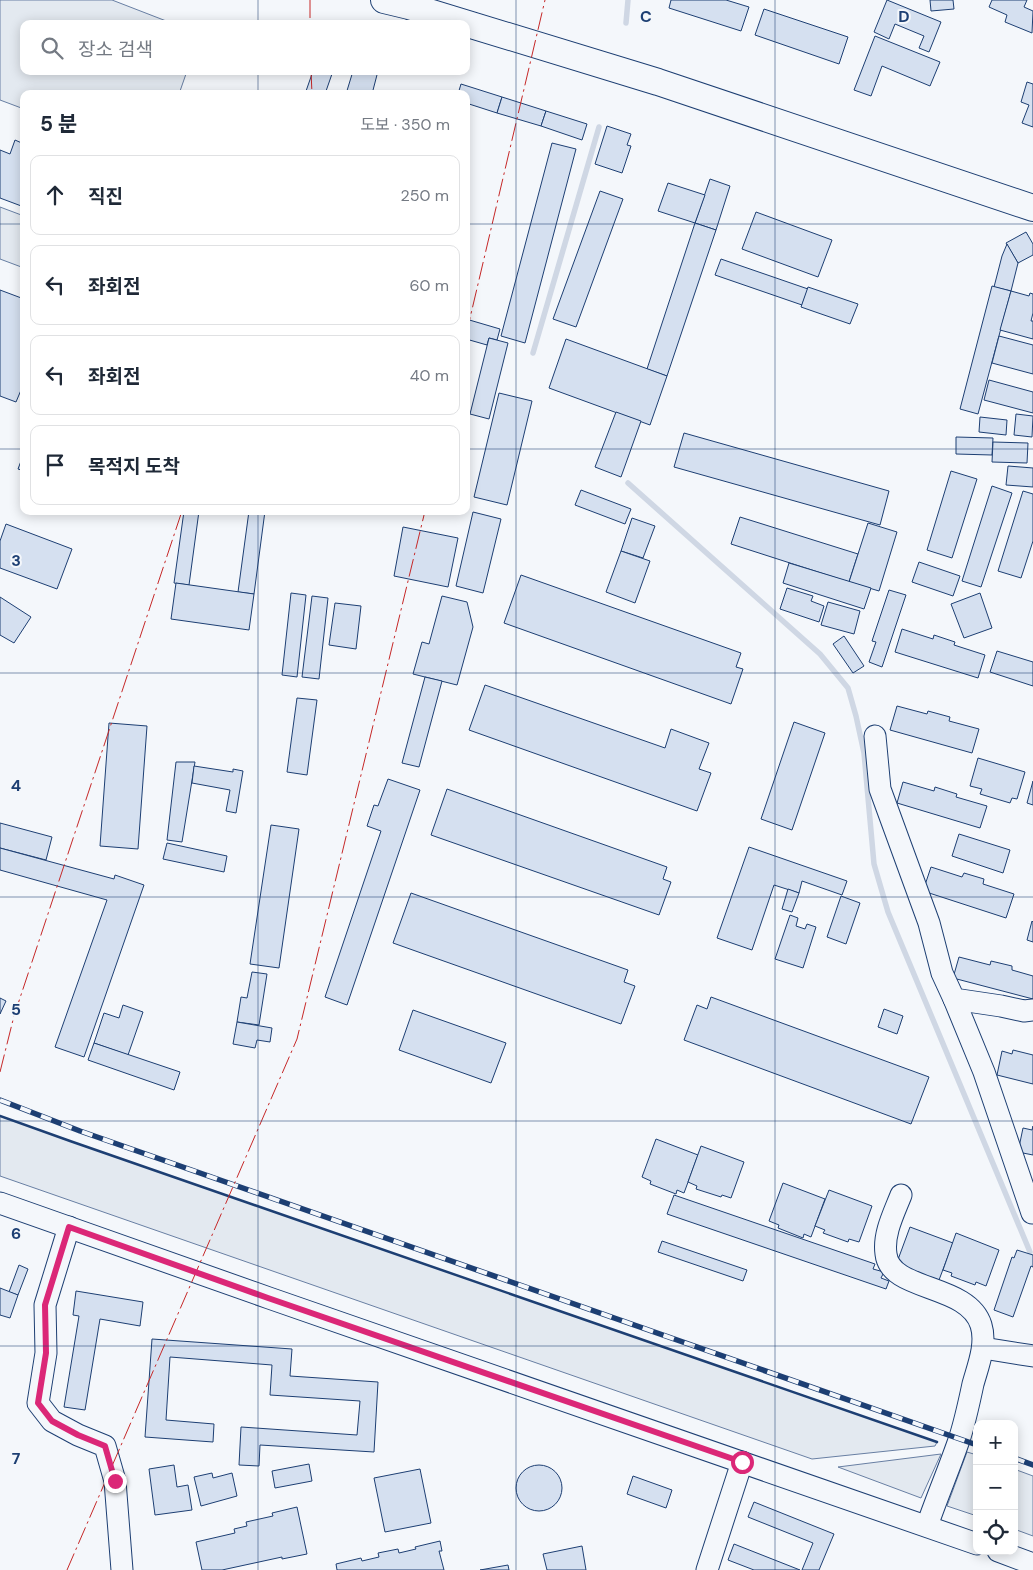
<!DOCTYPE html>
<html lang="ko">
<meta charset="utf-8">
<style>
body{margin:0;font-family:"DM Sans","Noto Sans KR",sans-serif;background:#f6f6f7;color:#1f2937}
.controls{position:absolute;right:15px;bottom:15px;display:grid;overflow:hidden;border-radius:10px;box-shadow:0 2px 12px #0003}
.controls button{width:45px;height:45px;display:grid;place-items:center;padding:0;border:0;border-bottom:1px solid #e0e1e3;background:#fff;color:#1f2937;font:25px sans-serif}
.stop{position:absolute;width:15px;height:15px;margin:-11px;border:4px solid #db2777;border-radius:50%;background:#fff}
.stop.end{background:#db2777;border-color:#fff;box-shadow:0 1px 5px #0008}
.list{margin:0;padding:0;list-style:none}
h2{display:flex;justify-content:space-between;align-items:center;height:65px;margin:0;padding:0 20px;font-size:21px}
h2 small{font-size:16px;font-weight:400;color:#747a83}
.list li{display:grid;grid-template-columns:32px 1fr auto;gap:15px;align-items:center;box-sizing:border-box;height:80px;margin:0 10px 10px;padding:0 10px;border:1px solid #e0e1e3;border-radius:10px}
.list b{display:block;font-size:19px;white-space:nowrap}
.list em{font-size:16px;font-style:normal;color:#747a83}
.icon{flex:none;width:28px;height:28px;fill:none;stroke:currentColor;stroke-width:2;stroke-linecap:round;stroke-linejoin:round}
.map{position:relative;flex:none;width:1033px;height:1570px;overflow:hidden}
.search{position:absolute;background:#fff;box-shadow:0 2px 12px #0003;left:20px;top:20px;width:450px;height:55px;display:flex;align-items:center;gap:12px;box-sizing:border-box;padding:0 18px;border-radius:10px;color:#747a83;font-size:19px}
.panel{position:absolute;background:#fff;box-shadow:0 2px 12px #0003;left:20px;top:90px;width:450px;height:425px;border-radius:10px}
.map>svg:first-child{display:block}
.green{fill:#e3e9f0;stroke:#687fa3}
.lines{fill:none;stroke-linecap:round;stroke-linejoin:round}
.stream{stroke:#cfd7e4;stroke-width:5.5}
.building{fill:#d5e0f0;stroke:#1d3f73}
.minor-casing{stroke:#1d3f73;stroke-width:23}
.major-casing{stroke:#1d3f73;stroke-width:28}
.minor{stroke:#f4f7fb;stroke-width:21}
.major{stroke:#f4f7fb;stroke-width:26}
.rail-casing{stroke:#1d3f73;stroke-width:5.5}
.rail{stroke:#f4f7fb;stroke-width:4;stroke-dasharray:11;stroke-linecap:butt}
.wall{stroke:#1d3f73;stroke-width:2.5}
.power{stroke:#c62828;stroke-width:1;stroke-dasharray:18 4 2.5 4;stroke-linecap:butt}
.route{stroke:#db2777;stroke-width:6}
.grid{fill:none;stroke:#1d3f73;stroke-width:1;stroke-opacity:0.55}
.grid-label{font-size:16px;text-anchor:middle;font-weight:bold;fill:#1d3f73;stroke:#f4f7fb;stroke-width:4;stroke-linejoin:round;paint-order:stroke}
</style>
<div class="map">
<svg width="1033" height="1570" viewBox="0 0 1033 1570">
<rect width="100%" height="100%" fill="#f4f7fb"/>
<g class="green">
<path d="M0 0H112L174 24H24V71H187L179 94H24V109L0 100Z"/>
<path d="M0 207 24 216V268L0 259Z"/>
<path d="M0 1116 70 1141 937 1442 935 1446 812 1459 0 1176Z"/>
<path d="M967 1452 977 1455V1516L947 1506Z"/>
<path d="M941 1454 921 1498 838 1467Z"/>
<path d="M1014 1469 1033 1476V1536L1014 1529Z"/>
</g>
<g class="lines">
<g class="stream">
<path d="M626 23 628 0"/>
<path d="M533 353 599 127"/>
<path d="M628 483 820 654 848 688 856 716 864 753 874 864 888 912 1030 1252"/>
</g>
</g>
<g class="building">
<path d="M671 0H726L749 7 741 31 669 8Z"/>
<path d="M887 0 941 22 929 52 919 48 924 36 895 24 889 39 874 32Z"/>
<path d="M930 0H953L954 9 931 11Z"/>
<path d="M992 0H1027L1024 7 1033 11 1032 33 1005 22 1007 15 989 7Z"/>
<path d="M764 9 848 37 839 64 755 35Z"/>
<path d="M875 36 940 62 930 86 882 66 871 96 854 90Z"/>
<path d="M313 71H333L325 94H305Z"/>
<path d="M353 71H378L372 94H346Z"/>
<path d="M1027 82 1033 84V127L1022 123 1029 105 1021 102Z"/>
<path d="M461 84 502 97 497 113 466 103V94H458Z"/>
<path d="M502 97 546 111 541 126 497 113Z"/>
<path d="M546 111 587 124 582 140 541 126Z"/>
<path d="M607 126 631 134 627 145 631 146 622 173 595 164Z"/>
<path d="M15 140 24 144V207L0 198V150L10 154Z"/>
<path d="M552 143 576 149 525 343 501 336Z"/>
<path d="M710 179 730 186 716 230 695 223Z"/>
<path d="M668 183 705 195 695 223 658 211Z"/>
<path d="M600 191 623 199 576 327 553 319Z"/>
<path d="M756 212 832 240 818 277 742 249Z"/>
<path d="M695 223 716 230 667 376 647 369Z"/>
<path d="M1026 232 1033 244V255L1018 263 1006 243Z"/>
<path d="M1007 244 1018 263 1011 291 994 287 1002 256Z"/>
<path d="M721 259 808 289 802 305 715 275Z"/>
<path d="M992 286 1011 291 978 414 960 409Z"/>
<path d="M808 287 858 304 850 324 801 307Z"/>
<path d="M0 290 24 299V383L16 402 0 396Z"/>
<path d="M1011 291 1029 296 1030 293 1033 294V313L1031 321H1033V339L1000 330Z"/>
<path d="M466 319 500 329 497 340 489 338 487 345 466 339Z"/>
<path d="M999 336 1033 345V374L992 363Z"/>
<path d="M489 338 508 343 489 419 470 414Z"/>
<path d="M566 339 667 376 650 425 549 388Z"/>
<path d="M989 380 1033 392V413L984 400Z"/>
<path d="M499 393 532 401 507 505 474 497Z"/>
<path d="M616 412 641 421 621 477 595 467Z"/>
<path d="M1016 414 1033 416 1032 437 1014 435Z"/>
<path d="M980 417 1007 420 1006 435 979 432Z"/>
<path d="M684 433 889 491 880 525 674 467Z"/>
<path d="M956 437 993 438 992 455 956 454Z"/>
<path d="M993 442 1028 443 1027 463 992 462Z"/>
<path d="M24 453V471L18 469Z"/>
<path d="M1008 466 1033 468V487L1006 485Z"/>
<path d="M951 471 977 479 952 558 927 550Z"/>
<path d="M992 486 1012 493 981 587 962 581Z"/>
<path d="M581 490 631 509 625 524 575 505Z"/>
<path d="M1023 491 1033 494V541L1021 578 998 571Z"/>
<path d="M184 511H199L189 585 174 583Z"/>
<path d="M249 511H265L254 594 238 592Z"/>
<path d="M473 512 501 519 483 593 456 586Z"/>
<path d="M740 517 858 554 849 582 731 544Z"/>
<path d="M632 518 655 526 643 558 621 551Z"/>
<path d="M868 523 897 532 879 591 849 582Z"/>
<path d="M6 524 72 549 57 589 0 568V541Z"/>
<path d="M403 527 458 538 448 587 394 576Z"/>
<path d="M621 551 650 561 635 603 606 592Z"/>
<path d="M919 562 960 576 953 596 912 582Z"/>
<path d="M789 563 871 588 864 609 783 583Z"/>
<path d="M521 575 741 653 736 667 743 669 731 704 504 623Z"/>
<path d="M176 583 254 594 249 630 171 619Z"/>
<path d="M787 588 813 596 811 601 824 606 819 622 780 609Z"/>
<path d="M889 590 906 595 882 667 869 662 876 642 872 641Z"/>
<path d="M291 593 306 595 297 677 282 675Z"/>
<path d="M980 593 992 628 964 638 951 604Z"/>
<path d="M312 596 328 598 319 679 302 677Z"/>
<path d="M442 596 467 602 473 627 457 685 413 674 422 642 429 644Z"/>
<path d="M0 597 31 617 14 643 0 635Z"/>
<path d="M828 602 860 611 854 634 821 625Z"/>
<path d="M335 603 361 606 356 649 329 645Z"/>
<path d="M902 629 933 639 934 635 955 642 954 645 985 655 978 678 895 652Z"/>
<path d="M844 636 864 666 853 673 833 644Z"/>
<path d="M997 651 1033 662V686L990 672Z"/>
<path d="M425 677 442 681 419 767 402 763Z"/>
<path d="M485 685 665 748 671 729 709 743 699 769 711 773 697 811 469 730Z"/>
<path d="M297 698 317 700 307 775 287 772Z"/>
<path d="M897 706 927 714 928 711 950 717 949 721 979 729 972 753 890 730Z"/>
<path d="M794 722 825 733 792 830 761 819Z"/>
<path d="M109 723 147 726 138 849 100 846Z"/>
<path d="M978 758 1025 772 1017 799 1012 798 1010 803 980 794 982 789 970 786Z"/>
<path d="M176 762H195L182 842 167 840Z"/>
<path d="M194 766 233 772V769L243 771 236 813 226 811 230 790 192 783Z"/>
<path d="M388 779 420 790 347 1005 325 997 381 831 367 826 374 805 378 806Z"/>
<path d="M1033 781V805L1027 803Z"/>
<path d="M903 782 934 791 935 787 957 794 956 797 987 806 980 828 897 803Z"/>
<path d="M447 789 667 867 663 879 671 882 659 915 431 835Z"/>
<path d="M0 823 52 837 46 860 0 848Z"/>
<path d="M271 825 299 829 279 968 250 964Z"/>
<path d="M959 834 1010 850 1003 873 952 856Z"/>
<path d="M167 843 227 856 224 872 163 859Z"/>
<path d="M749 847 847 881 842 895 802 881 799 893 774 885 752 950 717 938Z"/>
<path d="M0 848 114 879 115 875 144 885 84 1057 55 1047 107 900 0 870Z"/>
<path d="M931 867 962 877 964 873 984 879 983 884 1014 894 1006 918 923 891Z"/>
<path d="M788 889 799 893 792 912 782 909Z"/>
<path d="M411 893 628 970 624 982 635 986 621 1024 393 943Z"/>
<path d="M841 896 860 903 846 944 827 937Z"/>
<path d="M790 915 798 918 796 926 805 929 807 924 816 927 803 968 775 959Z"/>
<path d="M1032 921 1033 922V942L1027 940Z"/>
<path d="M959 957 990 965 991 961 1012 966V970L1033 976V999L953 978Z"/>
<path d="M252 972 267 974 259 1025 237 1022 241 997 247 998Z"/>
<path d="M711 997 929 1077 911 1124 684 1040 697 1005 707 1009Z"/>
<path d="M0 998 6 1001 0 1014Z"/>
<path d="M123 1005 143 1012 128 1055 94 1043 104 1013 119 1018Z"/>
<path d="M884 1009 903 1016 897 1034 878 1027Z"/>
<path d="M413 1010 506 1043 491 1083 399 1050Z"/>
<path d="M237 1022 272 1028 270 1042 257 1040 255 1048 233 1044Z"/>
<path d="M94 1043 180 1072 174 1090 88 1060Z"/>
<path d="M1013 1050 1033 1055V1084L997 1075 1002 1051 1012 1054Z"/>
<path d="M1033 1126V1155L1018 1152 1023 1128 1032 1130Z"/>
<path d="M656 1139 698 1155 684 1193 677 1190 676 1194 650 1184 651 1181 642 1177Z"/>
<path d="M701 1146 744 1162 731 1198 722 1195 721 1197 696 1189 697 1186 688 1182Z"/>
<path d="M783 1183 825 1199 811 1237 804 1234 803 1238 778 1228 779 1225 769 1221Z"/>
<path d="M829 1190 872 1206 859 1242 849 1239 848 1242 823 1233 825 1230 815 1226Z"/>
<path d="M674 1195 875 1264 873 1269 884 1272 881 1278 889 1281 886 1289 667 1214Z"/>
<path d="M910 1227 953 1243 939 1280 896 1265Z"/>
<path d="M956 1233 999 1250 986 1286 976 1282 975 1285 951 1276 952 1273 943 1270Z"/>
<path d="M662 1241 747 1270 743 1281 658 1252Z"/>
<path d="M1017 1250 1033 1255V1267L1031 1266 1013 1317 994 1310 1012 1257 1014 1258Z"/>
<path d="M19 1265 28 1269 18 1295 9 1292Z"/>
<path d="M0 1288 18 1295 10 1318 0 1315Z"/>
<path d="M76 1291 143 1302 140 1326 100 1319 85 1410 64 1407 79 1316 73 1315Z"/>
<path d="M152 1339 292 1349 290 1376 378 1382 374 1452 260 1445 259 1466 239 1465 241 1427 357 1435 360 1401 270 1395 272 1365 170 1357 166 1420 214 1424 213 1442 145 1437Z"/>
<path d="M309 1464 312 1481 275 1488 272 1471Z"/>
<circle cx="539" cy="1488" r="23"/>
<path d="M174 1465 177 1487 188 1485 192 1510 155 1515 149 1469Z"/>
<path d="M420 1469 431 1523 385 1532 374 1478Z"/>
<path d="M212 1473 213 1478 232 1473 237 1496 201 1506 194 1477Z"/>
<path d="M633 1476 672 1490 666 1508 627 1494Z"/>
<path d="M754 1502 834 1534 819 1570H802L813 1543 748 1517Z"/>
<path d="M297 1507 307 1554 282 1559V1557L222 1570H202L196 1542 235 1533 234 1529 247 1526 246 1522 273 1516 272 1513Z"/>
<path d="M440 1541 442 1551H439L444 1570H337L336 1564 361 1558 362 1561 379 1557 378 1553 398 1549 399 1553 416 1549 415 1547Z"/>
<path d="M734 1544 800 1570H754L728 1560Z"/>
<path d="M582 1546 586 1570H547L543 1554Z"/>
<path d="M508 1565 509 1570H480Z"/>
</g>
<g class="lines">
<g class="minor-casing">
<g id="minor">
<path d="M875 736 880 789 929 923 942 973 954 999 1001 1006 1024 1011 1033 1010"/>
<path d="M954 999 984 1072 1032 1213"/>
<path d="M901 1195C894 1213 883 1234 886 1254 890 1292 968 1283 981 1325 987 1344 978 1366 973 1384 969 1403 965 1422 959 1440 949 1469 937 1497 927 1526"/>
<path d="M0 1203 269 1298 977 1544"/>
<path d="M69 1227 45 1305 46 1353 38 1403 52 1421 78 1435 105 1446 115 1481 122 1570"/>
<path d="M983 1348 1033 1356"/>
<path d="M998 1551 1033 1564"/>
<path d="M707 1570 742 1462"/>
</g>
</g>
<g class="major-casing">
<path id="major" d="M384 0 409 6 658 82 1033 208"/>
</g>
<use href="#minor" class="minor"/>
<use href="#major" class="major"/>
<g class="rail-casing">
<g id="rail">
<path d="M0 1100 80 1131 977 1445"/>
<path d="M1014 1458 1033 1465"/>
</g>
</g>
<use href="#rail" class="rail"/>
<path class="wall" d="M0 1116 70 1141 937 1442"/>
<g class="power">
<path d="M310 0V24"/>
<path d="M311 71 312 94"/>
<path d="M466 335 545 0"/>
<path d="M0 1072 14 1016 182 511"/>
<path d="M67 1570 297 1039 425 511"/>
</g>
</g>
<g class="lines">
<path class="route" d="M115 1481 105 1446 78 1435 52 1421 38 1403 46 1353 45 1305 69 1227 268 1298 742 1462"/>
</g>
<path class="grid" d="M258 0V24M516 0V1570M775 0V1570M258 71V94M0 224H24M466 224H1033M0 449H24M466 449H1033M258 511V1570M0 673H1033M0 897H1033M0 1121H1033M0 1346H1033"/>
<g class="grid-label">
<text x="646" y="22">C</text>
<text x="904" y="22">D</text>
<text x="16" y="566">3</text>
<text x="16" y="791">4</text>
<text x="16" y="1015">5</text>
<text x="16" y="1239">6</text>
<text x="16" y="1464">7</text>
</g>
</svg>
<div class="controls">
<button>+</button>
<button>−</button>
<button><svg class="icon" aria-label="locate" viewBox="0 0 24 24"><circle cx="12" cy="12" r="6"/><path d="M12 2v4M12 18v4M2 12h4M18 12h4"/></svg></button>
</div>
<div class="stop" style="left:742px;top:1462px"></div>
<div class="stop end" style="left:115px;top:1481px"></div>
<div class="search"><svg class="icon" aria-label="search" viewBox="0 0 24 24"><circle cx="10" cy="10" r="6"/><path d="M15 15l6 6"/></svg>장소 검색</div>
<section class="panel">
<h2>5 분<small>도보 · 350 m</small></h2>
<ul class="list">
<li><svg class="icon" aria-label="ahead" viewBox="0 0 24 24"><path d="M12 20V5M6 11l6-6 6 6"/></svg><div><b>직진</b></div><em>250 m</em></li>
<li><svg class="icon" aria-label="left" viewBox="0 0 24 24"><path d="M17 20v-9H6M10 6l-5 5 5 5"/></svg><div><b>좌회전</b></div><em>60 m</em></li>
<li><svg class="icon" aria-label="left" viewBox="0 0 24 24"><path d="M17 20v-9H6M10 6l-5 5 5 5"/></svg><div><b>좌회전</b></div><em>40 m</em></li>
<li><svg class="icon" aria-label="arrive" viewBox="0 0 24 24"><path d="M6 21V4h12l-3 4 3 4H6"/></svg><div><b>목적지 도착</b></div></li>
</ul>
</section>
</div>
